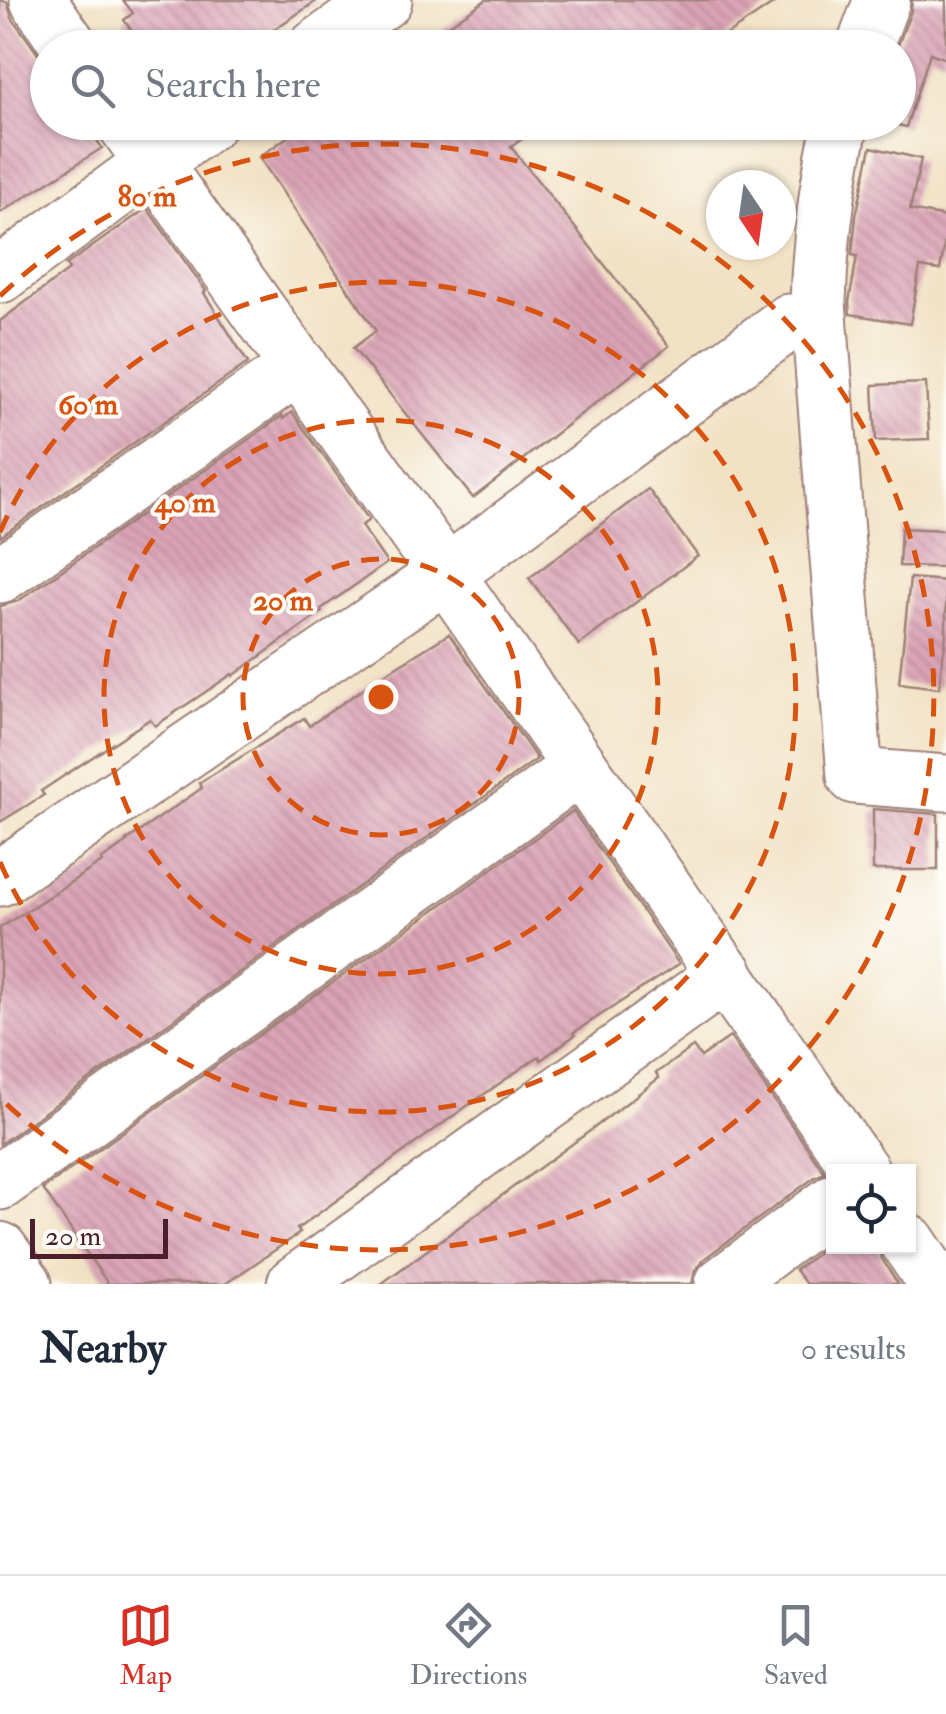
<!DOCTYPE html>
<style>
body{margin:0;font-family:"IM FELL Double Pica",serif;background:#f6f6f7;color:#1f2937}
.controls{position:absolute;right:30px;bottom:30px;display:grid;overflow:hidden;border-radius:0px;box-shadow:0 2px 8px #0004}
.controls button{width:90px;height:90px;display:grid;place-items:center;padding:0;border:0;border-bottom:2px solid #e0e1e3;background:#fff;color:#1f2937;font:50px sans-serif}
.compass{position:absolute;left:706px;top:170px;width:90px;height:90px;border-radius:50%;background:#fff;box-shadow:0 2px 8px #0004;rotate:167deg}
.scale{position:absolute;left:30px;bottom:25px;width:138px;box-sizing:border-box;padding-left:10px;border:5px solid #4a1f2b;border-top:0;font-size:28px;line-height:35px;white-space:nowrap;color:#4a1f2b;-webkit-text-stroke:8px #fdfcf7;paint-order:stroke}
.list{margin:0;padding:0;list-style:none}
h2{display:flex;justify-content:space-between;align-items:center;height:130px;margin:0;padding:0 40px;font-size:42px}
h2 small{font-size:32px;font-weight:400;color:#747a83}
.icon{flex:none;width:55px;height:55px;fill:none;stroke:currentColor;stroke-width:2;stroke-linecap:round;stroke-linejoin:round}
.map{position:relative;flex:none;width:946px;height:1284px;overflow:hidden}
.search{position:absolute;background:#fff;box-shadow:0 2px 8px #0004;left:30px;right:30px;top:30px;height:110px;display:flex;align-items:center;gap:25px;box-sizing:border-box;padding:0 35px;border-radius:55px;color:#747a83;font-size:38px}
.sheet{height:290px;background:#fff}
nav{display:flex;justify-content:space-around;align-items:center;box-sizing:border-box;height:140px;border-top:2px solid #e0e1e3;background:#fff;font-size:28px;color:#747a83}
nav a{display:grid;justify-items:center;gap:5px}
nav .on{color:#d93025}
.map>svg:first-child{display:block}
.building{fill:url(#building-back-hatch)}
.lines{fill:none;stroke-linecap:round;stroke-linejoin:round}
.minor-casing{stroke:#9e8078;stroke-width:59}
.minor{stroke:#fff;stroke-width:55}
.ring{fill:none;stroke:#d8530f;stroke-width:5;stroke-dasharray:18 12}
.centre{fill:#d8530f;stroke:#fdfcf7;stroke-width:5}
.ring-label{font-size:30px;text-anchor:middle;font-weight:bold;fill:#d8530f;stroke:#fdfcf7;stroke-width:8;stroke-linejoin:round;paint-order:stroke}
</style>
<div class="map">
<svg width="946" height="1284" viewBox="0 0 946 1284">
<defs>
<pattern id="building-back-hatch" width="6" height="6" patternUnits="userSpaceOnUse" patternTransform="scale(2.5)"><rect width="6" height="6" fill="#dca5b7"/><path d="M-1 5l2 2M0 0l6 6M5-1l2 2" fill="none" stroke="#b48695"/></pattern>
</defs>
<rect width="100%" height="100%" fill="#fdfcf7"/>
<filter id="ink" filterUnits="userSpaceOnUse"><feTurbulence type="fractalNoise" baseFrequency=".01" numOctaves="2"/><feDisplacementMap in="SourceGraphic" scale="20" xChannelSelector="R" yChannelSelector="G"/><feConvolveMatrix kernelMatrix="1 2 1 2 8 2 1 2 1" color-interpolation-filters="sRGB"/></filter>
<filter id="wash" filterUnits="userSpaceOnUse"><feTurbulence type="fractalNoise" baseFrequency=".0048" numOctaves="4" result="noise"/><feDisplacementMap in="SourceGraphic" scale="40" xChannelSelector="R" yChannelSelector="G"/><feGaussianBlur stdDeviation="2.25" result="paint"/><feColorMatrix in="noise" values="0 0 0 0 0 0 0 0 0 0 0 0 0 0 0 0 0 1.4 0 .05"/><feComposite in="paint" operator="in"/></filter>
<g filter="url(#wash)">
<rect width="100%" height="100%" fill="#f2e2c5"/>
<g id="blocks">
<g class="building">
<path d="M0 0 7 2 12 18 48 68V122H85L102 148 0 213Z"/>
<path d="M123 0H318L246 48H144L124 20 133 13Z"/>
<path d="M486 0H779L708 47 700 35 681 48H538L525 28 496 48H415Z"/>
<path d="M912 0H946V59L930 53 906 127 898 125V45L911 11Z"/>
<path d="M309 122H544L511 147 669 346 473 498 353 348 376 331 259 157Z"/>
<path d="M871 147 921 159 910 210 946 217V235L940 270 920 267 910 324 850 314 849 302 857 256 852 255 856 216Z"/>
<path d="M147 208 206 291 204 293 248 363 0 537V321L69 270 66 265Z"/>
<path d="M926 383 929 439 876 441 873 385Z"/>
<path d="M292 412 369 520 361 526 387 563 321 609 322 612 233 676 232 674 155 726 150 719 41 791 44 795 0 822V606L18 601 282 416 283 419Z"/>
<path d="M648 489 698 556 579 645 529 578Z"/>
<path d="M901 528 945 530 943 567 899 566Z"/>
<path d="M910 578 946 581V634L939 688 899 683Z"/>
<path d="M449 634 537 759 0 1144V928L102 862 101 860 127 842 126 841 202 788 199 783 304 718 309 726 386 673Z"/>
<path d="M873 809 938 814V870H873Z"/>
<path d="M573 811 679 964 573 1033 575 1035 541 1060 539 1056 463 1109 297 1229 300 1233 225 1284H108L43 1189Z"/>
<path d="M730 1037 825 1173 815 1177 704 1259 695 1271 692 1284H381L594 1128 659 1078 656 1073 693 1047 701 1057Z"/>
<path d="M834 1241V1246H878L882 1259 898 1284H806L795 1270Z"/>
</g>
</g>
</g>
<g filter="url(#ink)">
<use href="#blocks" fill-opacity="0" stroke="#9e8078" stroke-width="2.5"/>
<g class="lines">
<g class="minor-casing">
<g id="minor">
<path d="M38 0 71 48"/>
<path d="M316 48 384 0"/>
<path d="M864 48 882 0"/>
<path d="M124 122 446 574 862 1172"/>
<path d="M841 122C827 182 820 241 818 302L855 776 946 783"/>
<path d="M0 275 209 122"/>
<path d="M0 575 299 366"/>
<path d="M0 878 446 574 789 322"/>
<path d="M0 1182 580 767"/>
<path d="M908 1242 936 1284"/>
<path d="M0 1250 24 1284"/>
<path d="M295 1284 726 974"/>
<path d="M723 1284 834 1202"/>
</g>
</g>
<use href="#minor" class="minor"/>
</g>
</g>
<g class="ring">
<circle cx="381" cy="697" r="138"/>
<circle cx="381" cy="697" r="277"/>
<path d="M0 532A415 415 0 1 1 0 862"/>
<path d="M0 296A553 553 0 1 1 0 1098"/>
</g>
<circle cx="381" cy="697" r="15" class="centre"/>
<g class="ring-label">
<text x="147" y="206">80 m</text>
<text x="88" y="414">60 m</text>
<text x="185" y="512">40 m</text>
<text x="283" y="610">20 m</text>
</g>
</svg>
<div class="controls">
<button><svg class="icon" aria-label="locate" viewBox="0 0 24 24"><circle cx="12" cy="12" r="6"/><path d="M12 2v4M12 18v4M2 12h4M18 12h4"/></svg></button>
</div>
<svg class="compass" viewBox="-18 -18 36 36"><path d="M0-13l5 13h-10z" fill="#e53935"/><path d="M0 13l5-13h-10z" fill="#747a83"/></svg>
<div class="scale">20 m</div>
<div class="search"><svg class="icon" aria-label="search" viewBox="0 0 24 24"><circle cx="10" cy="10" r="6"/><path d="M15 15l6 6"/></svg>Search here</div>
</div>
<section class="sheet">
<h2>Nearby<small>0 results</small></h2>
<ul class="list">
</ul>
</section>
<nav>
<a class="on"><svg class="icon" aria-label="map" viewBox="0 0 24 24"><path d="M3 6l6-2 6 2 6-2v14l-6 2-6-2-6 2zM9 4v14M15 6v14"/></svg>Map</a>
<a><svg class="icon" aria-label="directions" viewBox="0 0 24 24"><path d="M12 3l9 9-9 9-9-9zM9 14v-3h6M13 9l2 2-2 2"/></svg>Directions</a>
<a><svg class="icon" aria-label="saved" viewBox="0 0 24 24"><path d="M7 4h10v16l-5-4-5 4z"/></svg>Saved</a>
</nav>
